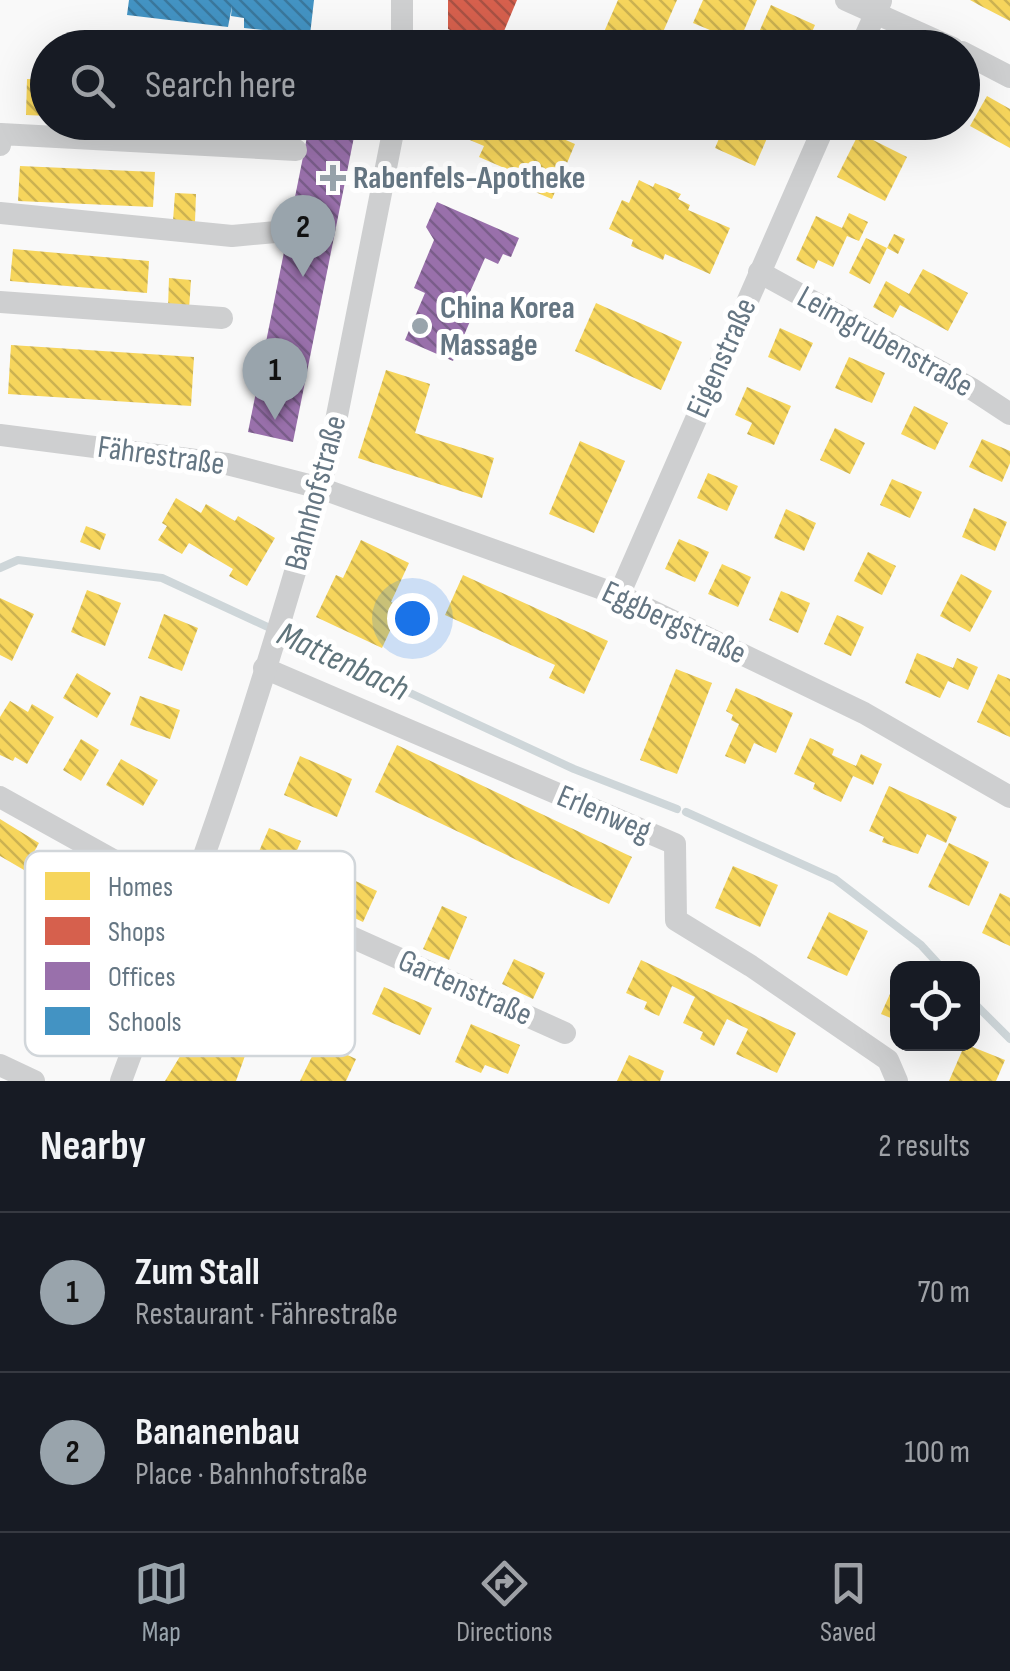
<!DOCTYPE html>
<meta charset="utf-8">
<style>
body{margin:0;font-family:"Sofia Sans Condensed",sans-serif;background:#20242c;color:#f1f3f6}
.controls{position:absolute;right:30px;bottom:30px;display:grid;overflow:hidden;border-radius:20px;box-shadow:0 10px 40px #0002}
.controls button{width:90px;height:90px;display:grid;place-items:center;padding:0;border:0;border-bottom:2px solid #363941;background:#171b24;color:#f1f3f6;font:50px sans-serif}
.you{position:absolute;left:412px;top:618px;width:35px;height:35px;margin:-25px;border:8px solid #fff;border-radius:50%;background:#1a73e8;box-shadow:0 0 0 15px #1a73e833}
.badge{display:grid;place-items:center;width:65px;height:65px;border-radius:50%;background:#99a4ac;color:#111;font-size:32px;font-weight:700}
.pin{position:absolute;translate:-50% -82px;filter:drop-shadow(0 2px 5px #0008)}
.pin::after{content:'';position:absolute;top:52px;width:35px;height:30px;background:inherit;clip-path:polygon(0 0,100% 0,50% 100%)}
.list{margin:0;padding:0;list-style:none}
h2{display:flex;justify-content:space-between;align-items:center;height:130px;margin:0;padding:0 40px;font-size:42px}
h2 small{font-size:32px;font-weight:400;color:#9ea1a6}
.list li{display:grid;grid-template-columns:65px 1fr auto;gap:30px;align-items:center;box-sizing:border-box;height:160px;padding:0 40px;border-top:2px solid #363941}
.list b{display:block;font-size:38px;white-space:nowrap}
.list p{margin:0;font-size:32px;white-space:nowrap;color:#9ea1a6}
.list em{font-size:32px;font-style:normal;color:#9ea1a6}
.icon{flex:none;width:55px;height:55px;fill:none;stroke:currentColor;stroke-width:2;stroke-linecap:round;stroke-linejoin:round}
.map{position:relative;flex:none;width:1010px;height:1081px;overflow:hidden}
.search{position:absolute;background:#171b24;box-shadow:0 10px 40px #0002;left:30px;right:30px;top:30px;height:110px;display:flex;align-items:center;gap:25px;box-sizing:border-box;padding:0 35px;border-radius:55px;color:#9ea1a6;font-size:38px}
.sheet{height:450px;background:#171b24}
nav{display:flex;justify-content:space-around;align-items:center;box-sizing:border-box;height:140px;border-top:2px solid #363941;background:#171b24;font-size:28px;color:#9ea1a6}
nav a{display:grid;justify-items:center;gap:5px}
nav .on{color:#99a4ac}
.map>svg:first-child{display:block}
.homes{fill:url(#homes-back-hatch)}
.shops{fill:url(#shops-back-hatch)}
.offices{fill:url(#offices-back-hatch)}
.schools{fill:url(#schools-back-hatch)}
.lines{fill:none;stroke-linecap:round;stroke-linejoin:round}
.stream{stroke:#ced6d9;stroke-width:8}
.minor{stroke:#cecfd0;stroke-width:22}
.poi-dot{fill:#99a4ac;stroke:#fff;stroke-width:4}
.labels{text-anchor:middle;dominant-baseline:central;stroke-width:10;stroke-linejoin:round;paint-order:stroke}
.poi-label{font-size:32px;font-weight:bold;fill:#657683;stroke:#fff;text-anchor:start}
.street-label{font-size:32px;fill:#657683;stroke:#fff}
.water-label{font-size:35px;font-style:italic;fill:#60757c;stroke:#fff}
.key{fill:#fff;stroke:#d1d6da;stroke-width:2.5}
.key-label{font-size:28px;fill:#657683}
</style>
<div class="map">
<svg width="1010" height="1081" viewBox="0 0 1010 1081">
<defs>
<pattern id="homes-back-hatch" width="6" height="6" patternUnits="userSpaceOnUse" patternTransform="scale(2.5)"><rect width="6" height="6" fill="#f6d55c"/><path d="M-1 5l2 2M0 0l6 6M5-1l2 2" fill="none" stroke="#cbb151"/></pattern>
<pattern id="shops-back-hatch" width="6" height="6" patternUnits="userSpaceOnUse" patternTransform="scale(2.5)"><rect width="6" height="6" fill="#d6604d"/><path d="M-1 5l2 2M0 0l6 6M5-1l2 2" fill="none" stroke="#a85144"/></pattern>
<pattern id="offices-back-hatch" width="6" height="6" patternUnits="userSpaceOnUse" patternTransform="scale(2.5)"><rect width="6" height="6" fill="#9970ab"/><path d="M-1 5l2 2M0 0l6 6M5-1l2 2" fill="none" stroke="#7a5d8a"/></pattern>
<pattern id="schools-back-hatch" width="6" height="6" patternUnits="userSpaceOnUse" patternTransform="scale(2.5)"><rect width="6" height="6" fill="#4393c3"/><path d="M-1 5l2 2M0 0l6 6M5-1l2 2" fill="none" stroke="#3a779c"/></pattern>
</defs>
<rect width="100%" height="100%" fill="#f9f9f9"/>
<g class="homes">
<path d="M618 0H677L656 48H597Z"/>
<path d="M703 0H757L739 42 693 23Z"/>
<path d="M970 0H1010V21L979 5Z"/>
<path d="M771 5 815 25 805 48H752Z"/>
<path d="M27 79 48 80V116L26 115Z"/>
<path d="M987 96 1010 109V148L970 126Z"/>
<path d="M181 122H202L201 137 180 135Z"/>
<path d="M435 122H524L575 144 552 199 516 184 520 175 479 157 484 146 434 125Z"/>
<path d="M657 122H701L695 138Z"/>
<path d="M726 122H774L755 166 715 148Z"/>
<path d="M859 133 907 157 885 201 837 177Z"/>
<path d="M20 166 155 172 153 207 18 201Z"/>
<path d="M639 180 653 187 655 183 681 194 678 199 690 205 688 210 730 228 710 274 665 254 663 260 631 246 633 240 609 229 622 200 629 203Z"/>
<path d="M175 193 196 194 195 222 173 221Z"/>
<path d="M849 213 868 222 859 241 847 236 833 267 818 260 814 269 796 260 816 216 842 228Z"/>
<path d="M894 234 905 239 898 254 887 248Z"/>
<path d="M866 238 887 248 870 284 849 273Z"/>
<path d="M13 249 149 261 147 293 10 281Z"/>
<path d="M923 269 968 293 948 331 900 305 893 318 873 307 886 281 909 294Z"/>
<path d="M169 278 191 280 189 309 168 308Z"/>
<path d="M596 303 682 342 661 390 575 351Z"/>
<path d="M780 328 813 343 800 371 768 357Z"/>
<path d="M11 345 194 357 191 406 8 394Z"/>
<path d="M849 357 885 373 872 403 835 388Z"/>
<path d="M386 370 430 384 415 433 494 458 482 498 358 458Z"/>
<path d="M747 387 791 406 774 445 747 434 752 423 735 415Z"/>
<path d="M914 406 948 423 935 450 901 434Z"/>
<path d="M835 428 865 443 850 474 820 460Z"/>
<path d="M982 439 1010 451V463L1002 482 969 467Z"/>
<path d="M580 441 625 461 594 533 549 514Z"/>
<path d="M708 473 738 486 727 511 697 498Z"/>
<path d="M892 479 922 492 910 518 880 505Z"/>
<path d="M176 498 201 513 206 504 235 521 238 516 275 538 247 586 229 576 233 569 189 543 182 554 158 540 167 526 162 523Z"/>
<path d="M974 508 1007 522 995 551 962 537Z"/>
<path d="M786 509 816 523 804 551 774 538Z"/>
<path d="M86 526 106 534 100 550 80 542Z"/>
<path d="M679 539 709 552 695 582 665 569Z"/>
<path d="M361 540 409 563 391 602 401 607 382 648 316 617 336 575 343 578Z"/>
<path d="M868 552 896 566 882 595 854 581Z"/>
<path d="M722 564 751 577 738 607 708 594Z"/>
<path d="M961 574 992 591 970 632 940 616Z"/>
<path d="M463 575 608 641 584 694 549 678 555 665 445 615Z"/>
<path d="M87 590 121 603 105 646 71 632Z"/>
<path d="M781 591 810 603 798 633 769 620Z"/>
<path d="M0 598 34 614 12 661 0 655Z"/>
<path d="M164 614 198 628 182 671 148 658Z"/>
<path d="M837 615 864 627 851 656 824 644Z"/>
<path d="M917 653 953 668 957 658 978 667 968 690 948 681 940 698 905 683Z"/>
<path d="M676 669 712 683 677 774 640 760Z"/>
<path d="M77 673 111 693 97 718 63 698Z"/>
<path d="M998 674 1010 679V737L977 722Z"/>
<path d="M736 688 793 713 776 753 754 743 745 764 725 756 739 724 731 720 733 715 726 711Z"/>
<path d="M140 696 180 710 170 739 130 725Z"/>
<path d="M10 701 28 712 32 704 54 717 27 764 15 757 13 761 0 755V717Z"/>
<path d="M810 738 834 749 832 755 856 766 861 754 882 764 873 785 853 776 841 802 813 789 815 783 794 774Z"/>
<path d="M81 739 99 750 81 781 63 770Z"/>
<path d="M397 745 632 857 609 904 375 792Z"/>
<path d="M300 756 352 779 337 817 284 795Z"/>
<path d="M121 759 158 780 143 806 106 785Z"/>
<path d="M889 786 957 817 946 843 927 834 918 854 882 842 884 837 869 831Z"/>
<path d="M0 819 39 843 24 870 0 856Z"/>
<path d="M269 828 301 841 283 883 251 870Z"/>
<path d="M949 843 989 862 969 906 928 887Z"/>
<path d="M733 866 778 885 760 927 715 908Z"/>
<path d="M345 876 377 891 363 922 331 907Z"/>
<path d="M1000 893 1010 898V946L982 933Z"/>
<path d="M442 906 467 917 449 960 423 949Z"/>
<path d="M829 912 868 931 847 976 807 958Z"/>
<path d="M514 959 545 973 533 999 502 984Z"/>
<path d="M641 960 796 1033 777 1073 736 1054 748 1029 727 1019 714 1046 700 1039 703 1032 683 1023 695 997 672 986 659 1016 644 1009 647 1002 626 993Z"/>
<path d="M898 976V1021L881 1014Z"/>
<path d="M384 987 432 1008 420 1035 372 1014Z"/>
<path d="M211 991 247 1008 242 1021 256 1025 236 1081H165L182 1053 178 1052 188 1030 192 1032 197 1019 194 1018 204 996 208 998Z"/>
<path d="M471 1024 520 1045 508 1074 485 1065 481 1073 455 1062Z"/>
<path d="M319 1042 356 1059 346 1081H300Z"/>
<path d="M965 1044 1005 1060 996 1081H949Z"/>
<path d="M629 1055 664 1071 660 1081H617Z"/>
</g>
<path class="shops" d="M448 0H517L497 48H487L448 29Z"/>
<g class="offices">
<path d="M310 122H357L293 442 248 432Z"/>
<path d="M437 202 519 238 511 257 503 254 498 264 485 258 463 308 474 312 453 361 405 340 425 293 414 288 434 240 426 227Z"/>
</g>
<path class="schools" d="M129 0H314L310 35 244 28V18L231 16 232 6 228 27 127 15Z"/>
<g class="lines">
<g class="stream">
<path d="M0 568 18 560 162 578 574 769 677 809"/>
<path d="M686 812 835 879 921 945 942 968"/>
<path d="M972 1001 1010 1039"/>
</g>
<g class="minor">
<path d="M846 0 953 48"/>
<path d="M402 48V0"/>
<path d="M860 48 881 1"/>
<path d="M962 52 1010 77"/>
<path d="M0 145 1 134 296 150"/>
<path d="M0 213 232 236 287 231"/>
<path d="M759 272 972 389 1010 414"/>
<path d="M0 302 222 318"/>
<path d="M0 435 227 464 320 488 619 595 864 713 1010 797"/>
<path d="M619 595 826 122"/>
<path d="M264 668 675 844 676 920 751 966 888 1060 897 1081"/>
<path d="M0 797 187 901"/>
<path d="M200 869 565 1033"/>
<path d="M0 1065 34 1081"/>
<path d="M121 1081C147 1010 175 939 200 867 249 729 292 587 331 446L395 122"/>
</g>
</g>
<g class="poi-dot">
<path d="M328 163h10v10h10v10h-10v10h-10v-10h-10v-10h10z"/>
<circle cx="420" cy="326" r="10"/>
</g>
<g class="labels">
<g class="poi-label">
<text x="353" y="178">Rabenfels-Apotheke</text>
<text x="440" y="308">China Korea<tspan x="440" dy="37">Massage</tspan></text>
</g>
<g class="street-label">
<text transform="translate(885 342) rotate(29)">Leimgrubenstraße</text>
<text transform="translate(722 358) rotate(-66)">Eigenstraße</text>
<text transform="translate(161 456) rotate(8)">Fährestraße</text>
<text transform="translate(316 493) rotate(-75)">Bahnhofstraße</text>
<text transform="translate(674 623) rotate(25)">Eggbergstraße</text>
<text transform="translate(604 814) rotate(23)">Erlenweg</text>
<text transform="translate(465 988) rotate(24)">Gartenstraße</text>
</g>
<g class="water-label">
<text transform="translate(343 662) rotate(25)">Mattenbach</text>
</g>
</g>
<rect x="25" y="851" width="330" height="205" rx="15" class="key"/>
<rect x="45" y="872" width="45" height="28" fill="#f6d55c"/>
<rect x="45" y="917" width="45" height="28" fill="#d6604d"/>
<rect x="45" y="962" width="45" height="28" fill="#9970ab"/>
<rect x="45" y="1007" width="45" height="28" fill="#4393c3"/>
<g class="key-label">
<text x="108" y="896">Homes</text>
<text x="108" y="941">Shops</text>
<text x="108" y="986">Offices</text>
<text x="108" y="1031">Schools</text>
</g>
</svg>
<div class="controls">
<button><svg class="icon" aria-label="locate" viewBox="0 0 24 24"><circle cx="12" cy="12" r="6"/><path d="M12 2v4M12 18v4M2 12h4M18 12h4"/></svg></button>
</div>
<div class="you"></div>
<div class="pin badge" style="left:275px;top:420px">1</div>
<div class="pin badge" style="left:303px;top:277px">2</div>
<div class="search"><svg class="icon" aria-label="search" viewBox="0 0 24 24"><circle cx="10" cy="10" r="6"/><path d="M15 15l6 6"/></svg>Search here</div>
</div>
<section class="sheet">
<h2>Nearby<small>2 results</small></h2>
<ul class="list">
<li><span class="badge">1</span><div><b>Zum Stall</b><p>Restaurant · Fährestraße</p></div><em>70 m</em></li>
<li><span class="badge">2</span><div><b>Bananenbau</b><p>Place · Bahnhofstraße</p></div><em>100 m</em></li>
</ul>
</section>
<nav>
<a class="on"><svg class="icon" aria-label="map" viewBox="0 0 24 24"><path d="M3 6l6-2 6 2 6-2v14l-6 2-6-2-6 2zM9 4v14M15 6v14"/></svg>Map</a>
<a><svg class="icon" aria-label="directions" viewBox="0 0 24 24"><path d="M12 3l9 9-9 9-9-9zM9 14v-3h6M13 9l2 2-2 2"/></svg>Directions</a>
<a><svg class="icon" aria-label="saved" viewBox="0 0 24 24"><path d="M7 4h10v16l-5-4-5 4z"/></svg>Saved</a>
</nav>
